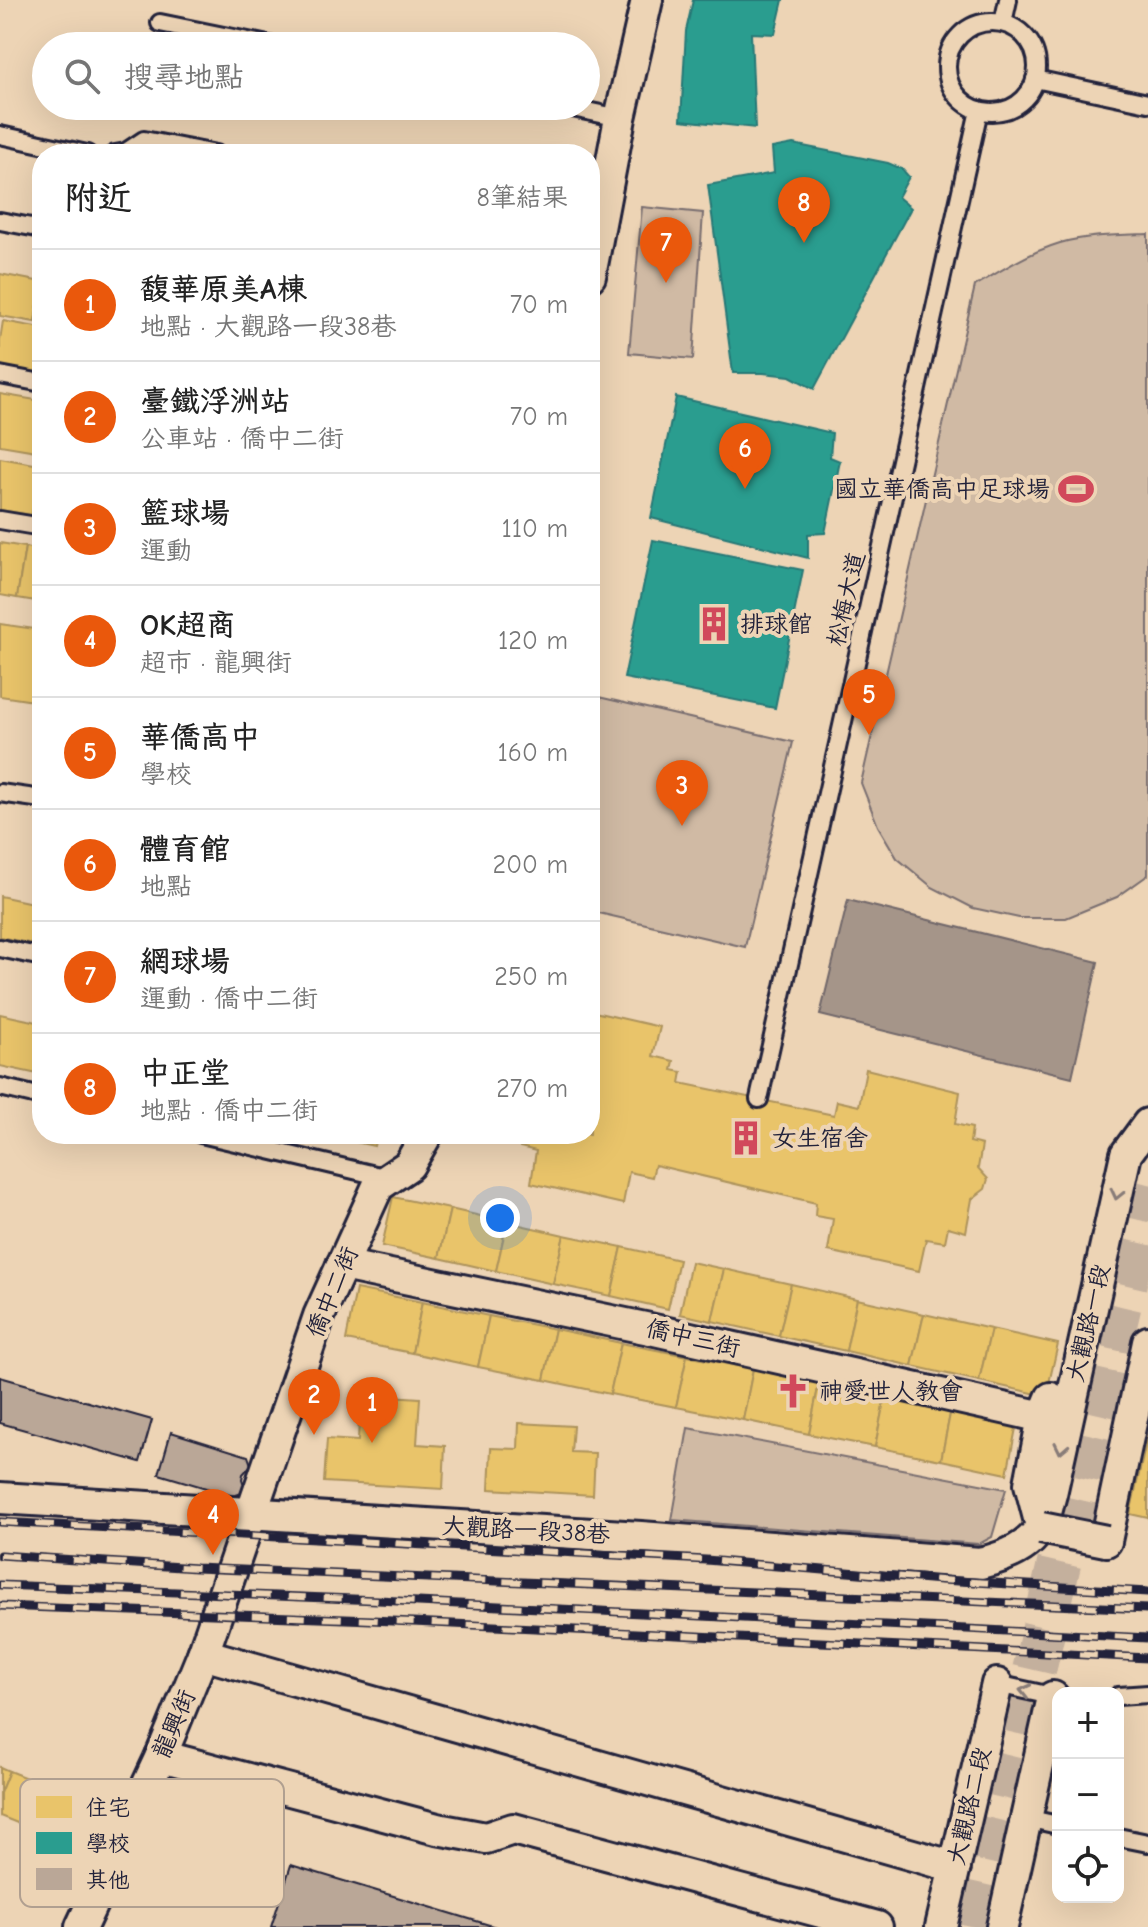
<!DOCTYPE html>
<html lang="zh-TW">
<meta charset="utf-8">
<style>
body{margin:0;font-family:"Comic Neue","LXGW WenKai TC",sans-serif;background:#f2f2f2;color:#222}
.controls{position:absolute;right:24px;bottom:24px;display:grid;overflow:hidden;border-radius:16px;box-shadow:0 8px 32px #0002}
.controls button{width:72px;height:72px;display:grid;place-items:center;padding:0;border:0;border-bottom:2px solid #e0e0e0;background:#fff;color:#222;font:40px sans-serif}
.you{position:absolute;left:500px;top:1218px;width:28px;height:28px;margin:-20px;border:6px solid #fff;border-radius:50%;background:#1a73e8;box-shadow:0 0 0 12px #1a73e833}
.badge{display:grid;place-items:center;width:52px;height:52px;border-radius:50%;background:#ea580c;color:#fff;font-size:26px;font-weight:700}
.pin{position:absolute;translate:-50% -66px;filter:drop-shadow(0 2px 4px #0008)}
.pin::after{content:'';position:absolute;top:42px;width:28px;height:24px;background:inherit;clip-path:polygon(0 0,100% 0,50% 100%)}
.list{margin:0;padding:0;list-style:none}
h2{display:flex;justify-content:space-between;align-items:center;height:104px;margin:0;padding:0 32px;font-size:34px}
h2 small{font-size:26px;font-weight:400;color:#767676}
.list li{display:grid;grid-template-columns:52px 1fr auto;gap:24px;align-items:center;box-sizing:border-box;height:112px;padding:0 32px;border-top:2px solid #e0e0e0}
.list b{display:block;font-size:30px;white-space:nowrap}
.list p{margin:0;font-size:26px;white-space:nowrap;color:#767676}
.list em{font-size:26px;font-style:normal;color:#767676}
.icon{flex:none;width:44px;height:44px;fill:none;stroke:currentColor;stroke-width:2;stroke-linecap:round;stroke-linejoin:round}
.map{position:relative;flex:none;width:1148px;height:1927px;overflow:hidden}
.search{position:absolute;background:#fff;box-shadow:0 8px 32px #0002;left:32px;top:32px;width:568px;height:88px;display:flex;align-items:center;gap:20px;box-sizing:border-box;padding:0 28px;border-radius:44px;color:#767676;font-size:30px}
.panel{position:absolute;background:#fff;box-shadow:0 8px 32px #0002;left:32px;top:144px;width:568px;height:1000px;border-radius:32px}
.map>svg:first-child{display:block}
.green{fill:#d0baa4;stroke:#796e70;stroke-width:2}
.water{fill:#a59589;stroke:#71676a;stroke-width:2}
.homes{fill:#e9c46a;stroke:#ad935c;stroke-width:2}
.schools{fill:#2a9d8f;stroke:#287876;stroke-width:2}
.building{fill:#baa797;stroke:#22223b;stroke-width:2}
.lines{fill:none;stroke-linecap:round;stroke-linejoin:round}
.secondary-tunnel{stroke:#c4b09d;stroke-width:44;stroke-dasharray:44 22;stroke-linecap:butt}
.service-casing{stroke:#22223b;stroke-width:22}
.minor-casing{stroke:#22223b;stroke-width:36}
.service{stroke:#edd4b5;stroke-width:16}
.minor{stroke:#edd4b5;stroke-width:30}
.rail-casing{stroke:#22223b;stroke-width:9}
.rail{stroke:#edd4b5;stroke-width:6;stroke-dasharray:18;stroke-linecap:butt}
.minor-bridge-casing{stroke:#22223b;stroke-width:36;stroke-linecap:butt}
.minor-bridge{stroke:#edd4b5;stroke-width:30}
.oneway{stroke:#887b78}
.labels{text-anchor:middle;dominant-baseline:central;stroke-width:8;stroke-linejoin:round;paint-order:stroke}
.poi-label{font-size:24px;fill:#22223b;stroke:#edd4b5;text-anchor:start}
.street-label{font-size:24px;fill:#22223b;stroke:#edd4b5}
.key{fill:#edd4b5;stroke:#b09f90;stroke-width:2}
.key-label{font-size:22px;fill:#22223b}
</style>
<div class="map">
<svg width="1148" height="1927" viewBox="0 0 1148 1927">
<rect width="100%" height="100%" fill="#edd4b5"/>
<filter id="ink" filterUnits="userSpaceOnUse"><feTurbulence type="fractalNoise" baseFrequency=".0125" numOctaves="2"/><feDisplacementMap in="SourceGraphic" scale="16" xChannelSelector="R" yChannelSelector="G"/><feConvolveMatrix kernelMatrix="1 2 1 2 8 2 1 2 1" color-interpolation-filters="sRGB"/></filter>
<g filter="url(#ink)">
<g class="green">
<path d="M642 207 703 213 693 359 629 353Z"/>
<path d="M1148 234V875L1117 897 1066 918H1019L973 908 932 887 897 858 878 826 861 783 975 286C1001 270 1030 252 1060 243 1088 235 1119 235 1148 234Z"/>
<path d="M590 695 793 742 745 947 590 911Z"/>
<path d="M688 1428 1006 1489 992 1537 979 1544 672 1520Z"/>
</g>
<path class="water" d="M848 900 1098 962 1072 1077 820 1015Z"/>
<g class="homes">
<path d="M0 274 42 282 35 322 0 316Z"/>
<path d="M42 282V323L35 322Z"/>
<path d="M3 321 42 328V379L0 372V340Z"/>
<path d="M0 394 42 401V452L0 445Z"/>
<path d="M0 458 40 465 32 515 0 510Z"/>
<path d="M40 465H42V517L32 515Z"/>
<path d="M0 543 25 547 17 598 0 595Z"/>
<path d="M25 547 42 550V602L17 598Z"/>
<path d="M0 624 42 630 34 701 0 696Z"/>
<path d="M0 896 42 905V946L0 937Z"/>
<path d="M590 1011 660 1027 653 1056 674 1061 672 1070 682 1072 680 1083 834 1115 837 1101 859 1106 866 1069 960 1092 955 1124 972 1128 970 1142 982 1145 978 1168 988 1179 985 1189 972 1199 966 1232 948 1227 945 1242 926 1239 919 1271 828 1251 833 1219 815 1216 816 1203 655 1165 652 1177 629 1172 623 1204 531 1183 536 1151 520 1147 521 1134H590Z"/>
<path d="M0 1014 42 1023V1075L0 1066Z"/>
<path d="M320 1134H377L374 1146Z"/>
<path d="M393 1197 450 1209 439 1258 382 1246Z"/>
<path d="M450 1209 507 1222 496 1271 439 1258Z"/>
<path d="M507 1222 564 1235 553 1284 496 1271Z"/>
<path d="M564 1235 622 1247 611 1296 553 1284Z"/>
<path d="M622 1247 679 1260 668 1309 611 1296Z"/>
<path d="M691 1262 724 1269 712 1321 680 1314Z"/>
<path d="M724 1269 791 1284 779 1336 712 1321Z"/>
<path d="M791 1284 857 1299 846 1351 779 1336Z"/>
<path d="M356 1289 422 1302 412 1353 346 1340Z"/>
<path d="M857 1299 924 1314 912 1366 846 1351Z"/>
<path d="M422 1302 489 1316 478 1367 412 1353Z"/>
<path d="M924 1314 991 1329 979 1381 912 1366Z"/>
<path d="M489 1316 555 1329 544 1380 478 1367Z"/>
<path d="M555 1329 621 1343 610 1394 544 1380Z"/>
<path d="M991 1329 1058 1344 1046 1396 979 1381Z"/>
<path d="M621 1343 687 1356 676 1407 610 1394Z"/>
<path d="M687 1356 753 1369 743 1420 676 1407Z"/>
<path d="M753 1369 819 1383 809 1434 743 1420Z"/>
<path d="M819 1383 885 1396 875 1447 809 1434Z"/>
<path d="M360 1394 420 1398 417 1444 445 1446 443 1489 324 1482 327 1439 358 1441Z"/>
<path d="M885 1396 951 1409 941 1460 875 1447Z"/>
<path d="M951 1409 1017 1423 1007 1474 941 1460Z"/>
<path d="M519 1423 573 1426 571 1452 595 1453 593 1495 489 1489 491 1448 518 1449Z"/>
<path d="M1148 1434V1518L1130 1514Z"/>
<path d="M0 1767 9 1771 0 1793Z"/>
<path d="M9 1771 101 1808 84 1850 0 1816V1793Z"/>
</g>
<g class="schools">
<path d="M693 0H783L775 34 751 33 755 128 681 120 686 31Z"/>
<path d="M793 144 888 163 902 169 909 177 898 197 911 208 814 389 790 376 763 373H733L708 185 774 173 772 148Z"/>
<path d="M676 397 832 433 830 457 840 461 825 533 808 534V558L651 518Z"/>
<path d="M653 540 803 570 775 708 624 678Z"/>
</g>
<g class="building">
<path d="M0 1377 152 1420 140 1462 0 1423Z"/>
<path d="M171 1432 248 1456 251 1465 243 1474 242 1479 245 1488 242 1493 233 1496 159 1474Z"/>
<path d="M291 1865 496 1927H271Z"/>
</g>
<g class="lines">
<path class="secondary-tunnel" d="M974 1927 1148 1184"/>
<g class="service-casing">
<g id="service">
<circle cx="992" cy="67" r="45"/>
<path d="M160 23 273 46"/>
<path d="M1003 23 1008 0"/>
<path d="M1035 79 1148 103"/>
<path d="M563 106 620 118"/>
<path d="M0 135 87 154"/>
<path d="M115 154 126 152 144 140 216 154"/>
<path d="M0 221 42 229"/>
<path d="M0 375 42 383"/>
<path d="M0 520 42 527"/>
<path d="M0 793 42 799"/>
<path d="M0 948 42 957"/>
<path d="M0 1087 42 1097"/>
<path d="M759 1099 979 110"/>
<path d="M201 1134 388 1178"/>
<path d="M997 1684 1056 1697"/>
<path d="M1118 1696 1148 1694"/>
<path d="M1026 1818 1058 1825"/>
<path d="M1118 1837 1148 1843"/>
</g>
</g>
<g class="minor-casing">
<g id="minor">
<path d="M590 276 620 118 647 0"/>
<path d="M342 1265 650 1329 1043 1417"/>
<path d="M0 1498 641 1537 980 1563C1002 1558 1030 1548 1041 1526 1046 1517 1048 1504 1051 1494L1126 1154 1148 1124"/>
<path d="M1041 1526 1030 1484 1043 1417 1051 1398"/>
<path d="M1106 1541 1148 1342"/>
<path d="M203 1654 955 1867"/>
<path d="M161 1756 437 1829 486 1838 513 1829 877 1927"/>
<path d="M81 1927 161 1756 203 1654 319 1316 378 1186 409 1165 427 1134"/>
<path d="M941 1927 997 1684"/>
<path d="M1002 1927 1053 1697"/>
</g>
</g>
<use href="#service" class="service"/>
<use href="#minor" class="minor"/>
<g class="rail-casing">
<g id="rail">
<path d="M0 1522 706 1560 941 1580 1148 1592"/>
<path d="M0 1555 196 1568 1148 1609"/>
<path d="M0 1585 378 1600 1148 1638"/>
<path d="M0 1606 372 1620 1148 1658"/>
</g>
</g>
<use href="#rail" class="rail"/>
<g class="minor-bridge-casing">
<path id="minor-bridge" d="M1041 1528 1106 1541"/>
</g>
<use href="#minor-bridge" class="minor-bridge"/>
</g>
<defs><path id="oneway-chevron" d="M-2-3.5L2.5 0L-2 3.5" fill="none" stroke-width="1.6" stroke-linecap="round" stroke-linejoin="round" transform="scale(2)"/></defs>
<g class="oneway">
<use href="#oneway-chevron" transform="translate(1117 1194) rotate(103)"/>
<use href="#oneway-chevron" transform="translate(1061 1448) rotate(102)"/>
<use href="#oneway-chevron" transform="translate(1025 1691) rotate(-167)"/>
</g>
</g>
<defs>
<g id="stadium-bare" transform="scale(2.76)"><path d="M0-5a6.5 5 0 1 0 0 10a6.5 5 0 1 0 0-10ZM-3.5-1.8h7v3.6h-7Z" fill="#d1495b" stroke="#edd4b5" stroke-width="2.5" paint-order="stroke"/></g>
<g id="building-bare" transform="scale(2.76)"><path d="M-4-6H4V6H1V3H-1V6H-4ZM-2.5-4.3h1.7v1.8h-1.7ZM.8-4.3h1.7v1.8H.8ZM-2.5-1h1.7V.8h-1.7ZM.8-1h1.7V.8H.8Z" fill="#d1495b" stroke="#edd4b5" stroke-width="2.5" paint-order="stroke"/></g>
<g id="church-bare" transform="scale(2.76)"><path d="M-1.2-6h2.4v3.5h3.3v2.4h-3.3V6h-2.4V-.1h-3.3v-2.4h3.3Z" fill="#d1495b" stroke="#edd4b5" stroke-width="2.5" paint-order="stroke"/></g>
</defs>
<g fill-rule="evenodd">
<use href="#stadium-bare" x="1076" y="489"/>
<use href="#building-bare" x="714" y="624"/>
<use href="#building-bare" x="746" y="1138"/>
<use href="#church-bare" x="793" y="1391"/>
</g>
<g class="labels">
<g class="poi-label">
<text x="1050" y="489" text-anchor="end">國立華僑高中足球場</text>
<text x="740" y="624">排球館</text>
<text x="772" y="1138">女生宿舍</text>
<text x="819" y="1391">神愛世人教會</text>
</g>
<g class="street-label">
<text transform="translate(846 599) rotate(-77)">松梅大道</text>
<text transform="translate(332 1292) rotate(-67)">僑中二街</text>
<text transform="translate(1088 1323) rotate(-77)">大觀路一段</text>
<text transform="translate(693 1338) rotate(13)">僑中三街</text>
<text transform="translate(526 1530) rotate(3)">大觀路一段38巷</text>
<text transform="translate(174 1724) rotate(-67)">龍興街</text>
<text transform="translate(969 1806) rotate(-77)">大觀路二段</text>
</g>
</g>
<rect x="20" y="1779" width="264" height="128" rx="12" class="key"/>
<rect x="36" y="1796" width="36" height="22" fill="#e9c46a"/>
<rect x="36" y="1832" width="36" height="22" fill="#2a9d8f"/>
<rect x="36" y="1868" width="36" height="22" fill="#baa797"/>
<g class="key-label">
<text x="86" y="1815">住宅</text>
<text x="86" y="1851">學校</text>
<text x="86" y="1887">其他</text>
</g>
</svg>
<div class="controls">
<button>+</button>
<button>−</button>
<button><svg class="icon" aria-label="locate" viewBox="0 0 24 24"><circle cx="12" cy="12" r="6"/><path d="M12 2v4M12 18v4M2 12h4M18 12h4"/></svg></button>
</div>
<div class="you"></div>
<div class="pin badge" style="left:372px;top:1443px">1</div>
<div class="pin badge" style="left:314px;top:1435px">2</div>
<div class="pin badge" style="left:682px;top:826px">3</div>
<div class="pin badge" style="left:213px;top:1555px">4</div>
<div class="pin badge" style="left:869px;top:735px">5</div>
<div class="pin badge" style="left:745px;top:489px">6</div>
<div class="pin badge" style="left:666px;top:283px">7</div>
<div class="pin badge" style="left:804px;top:243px">8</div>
<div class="search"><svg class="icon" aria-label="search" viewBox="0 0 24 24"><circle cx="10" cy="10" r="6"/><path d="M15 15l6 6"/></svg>搜尋地點</div>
<section class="panel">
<h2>附近<small>8筆結果</small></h2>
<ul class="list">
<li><span class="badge">1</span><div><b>馥華原美A棟</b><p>地點 · 大觀路一段38巷</p></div><em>70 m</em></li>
<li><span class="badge">2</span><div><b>臺鐵浮洲站</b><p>公車站 · 僑中二街</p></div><em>70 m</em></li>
<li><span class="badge">3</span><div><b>籃球場</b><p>運動</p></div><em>110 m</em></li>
<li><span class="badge">4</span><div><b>OK超商</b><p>超市 · 龍興街</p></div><em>120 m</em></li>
<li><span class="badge">5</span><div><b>華僑高中</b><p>學校</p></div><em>160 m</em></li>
<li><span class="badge">6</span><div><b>體育館</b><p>地點</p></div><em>200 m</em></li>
<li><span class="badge">7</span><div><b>網球場</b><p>運動 · 僑中二街</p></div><em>250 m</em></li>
<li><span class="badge">8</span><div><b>中正堂</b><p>地點 · 僑中二街</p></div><em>270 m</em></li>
</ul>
</section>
</div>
